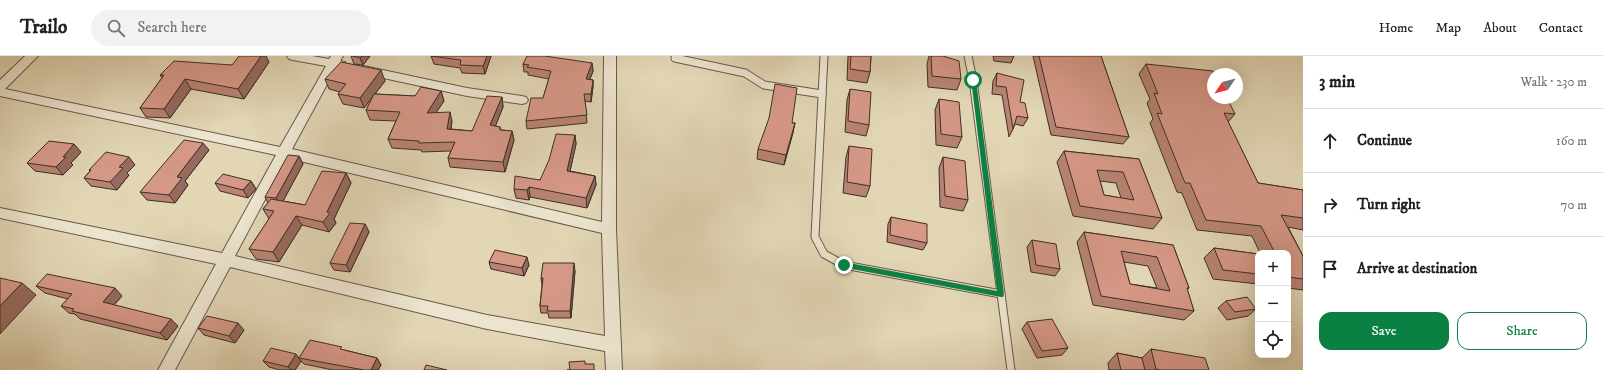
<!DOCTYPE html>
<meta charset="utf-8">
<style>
body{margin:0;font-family:"IM FELL DW Pica",serif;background:#f2f2f2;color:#202124}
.controls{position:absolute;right:12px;bottom:12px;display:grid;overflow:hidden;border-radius:8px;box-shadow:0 4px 16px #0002}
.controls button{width:36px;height:36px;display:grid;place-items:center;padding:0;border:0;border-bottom:1px solid #e0e0e0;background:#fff;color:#202124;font:20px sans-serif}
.compass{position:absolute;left:1207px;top:12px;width:36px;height:36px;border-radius:50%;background:#fff;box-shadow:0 4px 16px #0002;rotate:235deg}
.stop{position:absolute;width:12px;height:12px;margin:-9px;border:3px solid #0b8043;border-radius:50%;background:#fff}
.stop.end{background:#0b8043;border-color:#fff;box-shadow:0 1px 4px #0008}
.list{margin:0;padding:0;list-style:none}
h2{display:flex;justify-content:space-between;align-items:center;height:52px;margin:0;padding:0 16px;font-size:17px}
h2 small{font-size:13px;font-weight:400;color:#757577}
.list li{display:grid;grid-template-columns:26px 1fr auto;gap:12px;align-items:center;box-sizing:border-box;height:64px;padding:0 16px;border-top:1px solid #e0e0e0}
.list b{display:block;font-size:15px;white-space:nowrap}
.list em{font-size:13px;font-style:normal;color:#757577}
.actions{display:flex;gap:8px;padding:12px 16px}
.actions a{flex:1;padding:9px 0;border:1px solid #0b8043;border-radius:12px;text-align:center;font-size:14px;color:#0b8043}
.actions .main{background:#0b8043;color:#fff}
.icon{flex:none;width:22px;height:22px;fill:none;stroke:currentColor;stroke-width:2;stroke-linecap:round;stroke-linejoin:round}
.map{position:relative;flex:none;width:1303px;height:314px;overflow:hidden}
header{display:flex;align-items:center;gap:24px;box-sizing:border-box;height:56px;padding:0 20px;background:#fff;border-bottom:1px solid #e0e0e0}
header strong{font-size:19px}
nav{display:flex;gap:22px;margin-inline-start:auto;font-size:14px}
.search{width:280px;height:36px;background:#f2f2f2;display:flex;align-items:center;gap:10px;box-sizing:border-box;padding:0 14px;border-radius:22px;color:#757577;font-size:15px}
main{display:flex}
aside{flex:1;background:#fff}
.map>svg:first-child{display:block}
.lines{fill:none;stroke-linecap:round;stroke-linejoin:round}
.service-casing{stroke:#67594a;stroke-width:9}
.minor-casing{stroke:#67594a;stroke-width:2}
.service{stroke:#ece4cf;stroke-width:7}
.minor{fill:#ece4cf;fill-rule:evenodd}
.wall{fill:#b88374;stroke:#3e2f27;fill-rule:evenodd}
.shaded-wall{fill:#966a5e;stroke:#3e2f27}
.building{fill:#d69887;stroke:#3e2f27;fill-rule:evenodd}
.route{fill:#0b8043}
</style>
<header>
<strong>Trailo</strong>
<div class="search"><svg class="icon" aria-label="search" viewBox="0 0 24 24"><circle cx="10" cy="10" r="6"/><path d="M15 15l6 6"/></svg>Search here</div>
<nav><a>Home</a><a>Map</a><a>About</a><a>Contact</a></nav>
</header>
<main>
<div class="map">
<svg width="1303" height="314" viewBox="0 0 1303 314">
<rect width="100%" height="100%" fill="#e2d6b5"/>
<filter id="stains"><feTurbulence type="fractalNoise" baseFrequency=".005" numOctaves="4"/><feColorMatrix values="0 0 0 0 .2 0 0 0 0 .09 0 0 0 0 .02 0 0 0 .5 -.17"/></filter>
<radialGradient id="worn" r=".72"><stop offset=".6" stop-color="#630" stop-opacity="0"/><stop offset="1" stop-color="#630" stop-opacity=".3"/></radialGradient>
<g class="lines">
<g class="service-casing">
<g id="service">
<path d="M824 0 815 181 824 198 844 209 1001 238"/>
<path d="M968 0 973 24 1011 314"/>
<path d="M675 2 745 17 764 29 822 38"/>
</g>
</g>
<g class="minor-casing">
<g id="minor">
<path d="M25 0H38L5 33 280 91 326 10 293 4 289 3 287 0H312L329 3 331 0H343L340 5 345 6 347 9 345 12H336L292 93 602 166 604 0H616V173L622 314H606L605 295 487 273 230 211 175 314H158L216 208 0 162V152L222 197 276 99 0 40V24ZM287 102 602 177 605 280 487 259 235 200Z"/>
<path d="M364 10 467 32 522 40 526 41 528 44 526 47 522 48 467 40 360 17 358 14 360 11Z"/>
</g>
</g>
<use href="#service" class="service"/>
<use href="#minor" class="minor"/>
</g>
<g class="wall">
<path d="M351 0H370L363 9 354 8Z"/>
<path d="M431 0H491L485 18 462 17 460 12 434 8Z"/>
<path d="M848 0H871L870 16 867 27 847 24Z"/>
<path d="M929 0H943L961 23 957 34 928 31 927 8Z"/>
<path d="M993 0H1014L1011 7 994 5Z"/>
<path d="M1033 0H1101L1129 81 1123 88 1051 79Z"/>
<path d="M269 6 244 43 191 33 170 62 146 61 140 52 162 22 160 19 232 9Z"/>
<path d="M592 7 593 15 590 23 593 24V31L591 46 585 45 587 67 527 73 526 65 543 42 549 23 528 19V16H524L523 8Z"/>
<path d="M1146 8 1235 58 1228 66 1258 127 1303 134V174L1288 171 1303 200V234L1288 232V197H1260L1252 180 1197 174 1182 137 1177 136 1150 67 1153 63 1147 47 1150 43 1139 18Z"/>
<path d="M997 17 1020 46 1028 62 1023 70 1015 68 1013 73 1009 81 1002 39 992 38 993 25Z"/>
<path d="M325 23 385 25 375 38 415 40 441 35 444 45 436 56 452 65 451 73 472 75 502 41 503 51 495 70 500 71 501 74 512 75 514 84 505 116 450 111 448 102 451 95 422 96 421 94 392 92 388 83 396 65 370 64 366 54 374 39 364 52 343 48 338 38 340 36 329 33Z"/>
<path d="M850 33 869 69 866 80 845 76 847 44Z"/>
<path d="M939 43 962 81 957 92 936 89 935 54Z"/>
<path d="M792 67H795L784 109 757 103 758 93Z"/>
<path d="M575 79 576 88 570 115 595 120 596 129 587 152 530 141 529 144 516 142 514 133 540 124Z"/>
<path d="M849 90 870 130 866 141 843 137 846 101Z"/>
<path d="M209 94 185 125 188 129 175 147 147 144 140 136Z"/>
<path d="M1064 95 1139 103 1162 162 1153 173 1073 160 1057 106ZM1100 125 1116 127 1121 142 1104 139Z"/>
<path d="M81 96 71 107 73 109 63 119 35 115 27 107Z"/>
<path d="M299 100 303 108 283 145 305 149 346 117 351 127 334 163 336 167 329 176 302 169 279 206 256 203 249 193 269 163 263 153 268 147 265 141Z"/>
<path d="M943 101 968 144 963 155 940 151 939 112Z"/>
<path d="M135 109 127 117 129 119 117 134 91 130 84 122 90 115 89 114Z"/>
<path d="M251 125 256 133 248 142 220 135 215 127Z"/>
<path d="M891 161 927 187 923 194 887 186 888 168Z"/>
<path d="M365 168 369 176 350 216 334 214 330 207Z"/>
<path d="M1084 176 1173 189 1189 232 1187 234 1194 255 1184 264 1093 249 1077 186ZM1124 206 1148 210 1157 232 1130 228Z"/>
<path d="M1032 184 1060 213 1055 220 1031 216 1027 191Z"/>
<path d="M1214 192 1258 198V228L1213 223 1204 202Z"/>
<path d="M489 206 529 209 524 220 491 213Z"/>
<path d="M575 215 571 262H549L548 257H541L540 250 542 229 541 222Z"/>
<path d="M36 230 122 240 114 249 178 270 167 284 80 263 75 258 69 257 61 250 68 243 45 237Z"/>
<path d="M1226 245 1256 253 1248 260 1227 264 1218 252Z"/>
<path d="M1027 266 1068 292 1062 299 1037 302 1022 273Z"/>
<path d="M198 272 244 274 235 287 204 279Z"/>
<path d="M1151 293 1209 314H1109L1108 307 1117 297 1142 302Z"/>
<path d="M344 294 377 302 381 309 378 314H333L304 308 301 305 295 314H280L269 311 263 305 299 302Z"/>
</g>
<g class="shaded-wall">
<path d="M261 0H266L269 6 244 43 238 33Z"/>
<path d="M362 0H370L363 9 360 2Z"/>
<path d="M487 0H491L485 18 483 10Z"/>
<path d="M592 7 593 15 587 31 586 23Z"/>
<path d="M381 14 385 25 364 52 360 42Z"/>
<path d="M185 23 191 33 170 62 164 53Z"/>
<path d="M593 24V31L591 46V38Z"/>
<path d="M441 35 444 45 430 66 427 57Z"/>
<path d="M502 41 503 51 492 79 490 69Z"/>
<path d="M450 56 452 65 449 82 447 73Z"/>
<path d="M795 67 793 77 784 109 786 99Z"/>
<path d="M512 75 514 84 505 116 503 106Z"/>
<path d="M575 79 576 88 568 124 567 115Z"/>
<path d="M203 87 209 94 185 125 188 129 175 147 169 139 177 121Z"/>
<path d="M74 88 81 96 71 107 73 109 63 119 56 111 63 101Z"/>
<path d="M299 100 303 108 281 149 276 142Z"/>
<path d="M129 101 135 109 127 117 129 119 117 134 110 126 119 111Z"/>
<path d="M346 117 351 127 334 163 336 167 329 176 323 166 327 156Z"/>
<path d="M595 120 596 129 587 152 586 142Z"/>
<path d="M251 125 256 133 248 142 243 134Z"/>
<path d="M529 131 530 141 529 144 527 134Z"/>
<path d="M296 160 302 169 279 206 273 196Z"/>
<path d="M365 168 369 176 350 216 346 209Z"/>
<path d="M527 201 529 209 524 220 522 212Z"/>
<path d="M574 207 575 215 571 262 570 255Z"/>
<path d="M22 227 36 239 0 278V250Z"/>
<path d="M115 232 122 240 110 253 103 246Z"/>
<path d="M171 263 178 270 167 284 160 277Z"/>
<path d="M238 267 244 274 235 287 229 280Z"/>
<path d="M296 298 301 305 295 314H291L288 311Z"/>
<path d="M377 302 381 309 378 314H371Z"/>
</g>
<g class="building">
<path d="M239 0H261L238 33 185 23 164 53 140 52 164 19H160L174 5 232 9Z"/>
<path d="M353 0H362L360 2Z"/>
<path d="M431 0H487L483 10 460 9 461 4Z"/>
<path d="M527 0H545L592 7 586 23 593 24 591 38H584L587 59 526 65 531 42H543L551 15 527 11 529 9 523 8Z"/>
<path d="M851 0H871L870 16 850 13Z"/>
<path d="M931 0H943L959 5 961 23 932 20Z"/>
<path d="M1039 0H1101L1129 81 1056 71Z"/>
<path d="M341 6 381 14 360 42 338 38 346 28 325 23Z"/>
<path d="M1146 8 1213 15 1214 18H1213V42H1227L1235 58 1224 57 1258 127 1303 134V162L1281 159 1303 200V223L1288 221V197H1275L1261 170 1206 164 1190 127H1185L1157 57 1162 58 1154 37 1158 38Z"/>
<path d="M997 17 1024 24 1020 46 1025 47 1028 62 1017 60 1013 73 1006 31 996 30Z"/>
<path d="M775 28 797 32 792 67H795L786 99 758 93 769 62Z"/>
<path d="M421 31 441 35 427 57 450 56 447 73 472 75 487 40 502 41 490 69 500 71V74L512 75 503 106 448 102 455 86 419 87V85L388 83 400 56 366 54 374 38 415 40Z"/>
<path d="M850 33 871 36 869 69 848 65Z"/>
<path d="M939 43 959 46 962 81 941 78Z"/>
<path d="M556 78 575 79 567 115 595 120 586 142 529 131 527 134 514 133 515 120 540 124 549 104Z"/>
<path d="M184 84 203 87 177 121 182 122 169 139 140 136Z"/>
<path d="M49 85 74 88 63 101H66L56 111 27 107Z"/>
<path d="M849 90 872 93 870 130 847 126Z"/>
<path d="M1064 95 1139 103 1162 162 1080 150ZM1097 114 1123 116 1134 144 1104 139Z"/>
<path d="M106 96 129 101 119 111 123 112 110 126 84 122 91 114H89Z"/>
<path d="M288 99 299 100 276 142 265 141Z"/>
<path d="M943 101 965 105 968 144 945 140Z"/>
<path d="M322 115 346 117 327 156 330 157 323 166 296 160 273 196 249 193 274 155 263 153 271 143 305 149Z"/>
<path d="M223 118 251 125 243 134 215 127Z"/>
<path d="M891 161 927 168V187L890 179Z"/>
<path d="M350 167 365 168 346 209 330 207Z"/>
<path d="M1084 176 1173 189 1189 232H1187L1194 255 1101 240ZM1121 195 1157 201 1170 235 1130 228Z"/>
<path d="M1032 184 1056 188 1060 213 1036 209Z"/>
<path d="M1214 192 1258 198V218L1223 214Z"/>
<path d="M495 194 527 201 522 212 489 206Z"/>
<path d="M543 207H574L570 255H547L548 250H540L543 222H541Z"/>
<path d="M47 218 115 232 103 246 171 263 160 277 72 255 74 253 61 250 72 238 36 230Z"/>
<path d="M0 222 22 227 0 250Z"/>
<path d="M1247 241 1256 253 1235 256 1226 245Z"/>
<path d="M207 260 238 267 229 280 198 272Z"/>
<path d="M1052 263 1068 292 1042 295 1027 266Z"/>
<path d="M310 284 342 291 340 293 377 302 371 314H364L299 302Z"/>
<path d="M271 292 296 298 288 311 263 305Z"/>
<path d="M1151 293 1205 302 1209 314H1160L1156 313Z"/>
<path d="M1117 297 1142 302 1145 314H1121Z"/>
<path d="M585 305V308H594V314H567H570L569 306Z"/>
<path d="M426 309 447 314H424Z"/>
</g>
<path class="route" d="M971 23 976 24 1004 238 1003 241H1001L841 211V207L844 206 997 235Z"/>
<rect width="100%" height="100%" filter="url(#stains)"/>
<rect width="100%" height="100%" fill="url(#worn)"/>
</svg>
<div class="controls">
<button>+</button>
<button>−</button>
<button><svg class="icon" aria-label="locate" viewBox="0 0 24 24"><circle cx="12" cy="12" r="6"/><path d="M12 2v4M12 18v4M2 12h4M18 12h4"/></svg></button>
</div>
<svg class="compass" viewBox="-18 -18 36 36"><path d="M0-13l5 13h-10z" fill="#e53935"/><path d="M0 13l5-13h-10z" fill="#757577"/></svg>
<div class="stop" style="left:973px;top:24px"></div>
<div class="stop end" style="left:844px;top:209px"></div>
</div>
<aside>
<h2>3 min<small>Walk · 230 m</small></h2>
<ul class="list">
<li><svg class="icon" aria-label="ahead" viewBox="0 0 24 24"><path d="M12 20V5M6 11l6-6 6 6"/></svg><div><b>Continue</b></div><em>160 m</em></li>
<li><svg class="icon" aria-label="right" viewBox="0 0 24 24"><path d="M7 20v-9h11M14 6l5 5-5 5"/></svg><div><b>Turn right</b></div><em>70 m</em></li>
<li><svg class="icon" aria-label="arrive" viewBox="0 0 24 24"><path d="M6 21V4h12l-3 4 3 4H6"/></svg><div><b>Arrive at destination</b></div></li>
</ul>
<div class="actions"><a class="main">Save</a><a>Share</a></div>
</aside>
</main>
